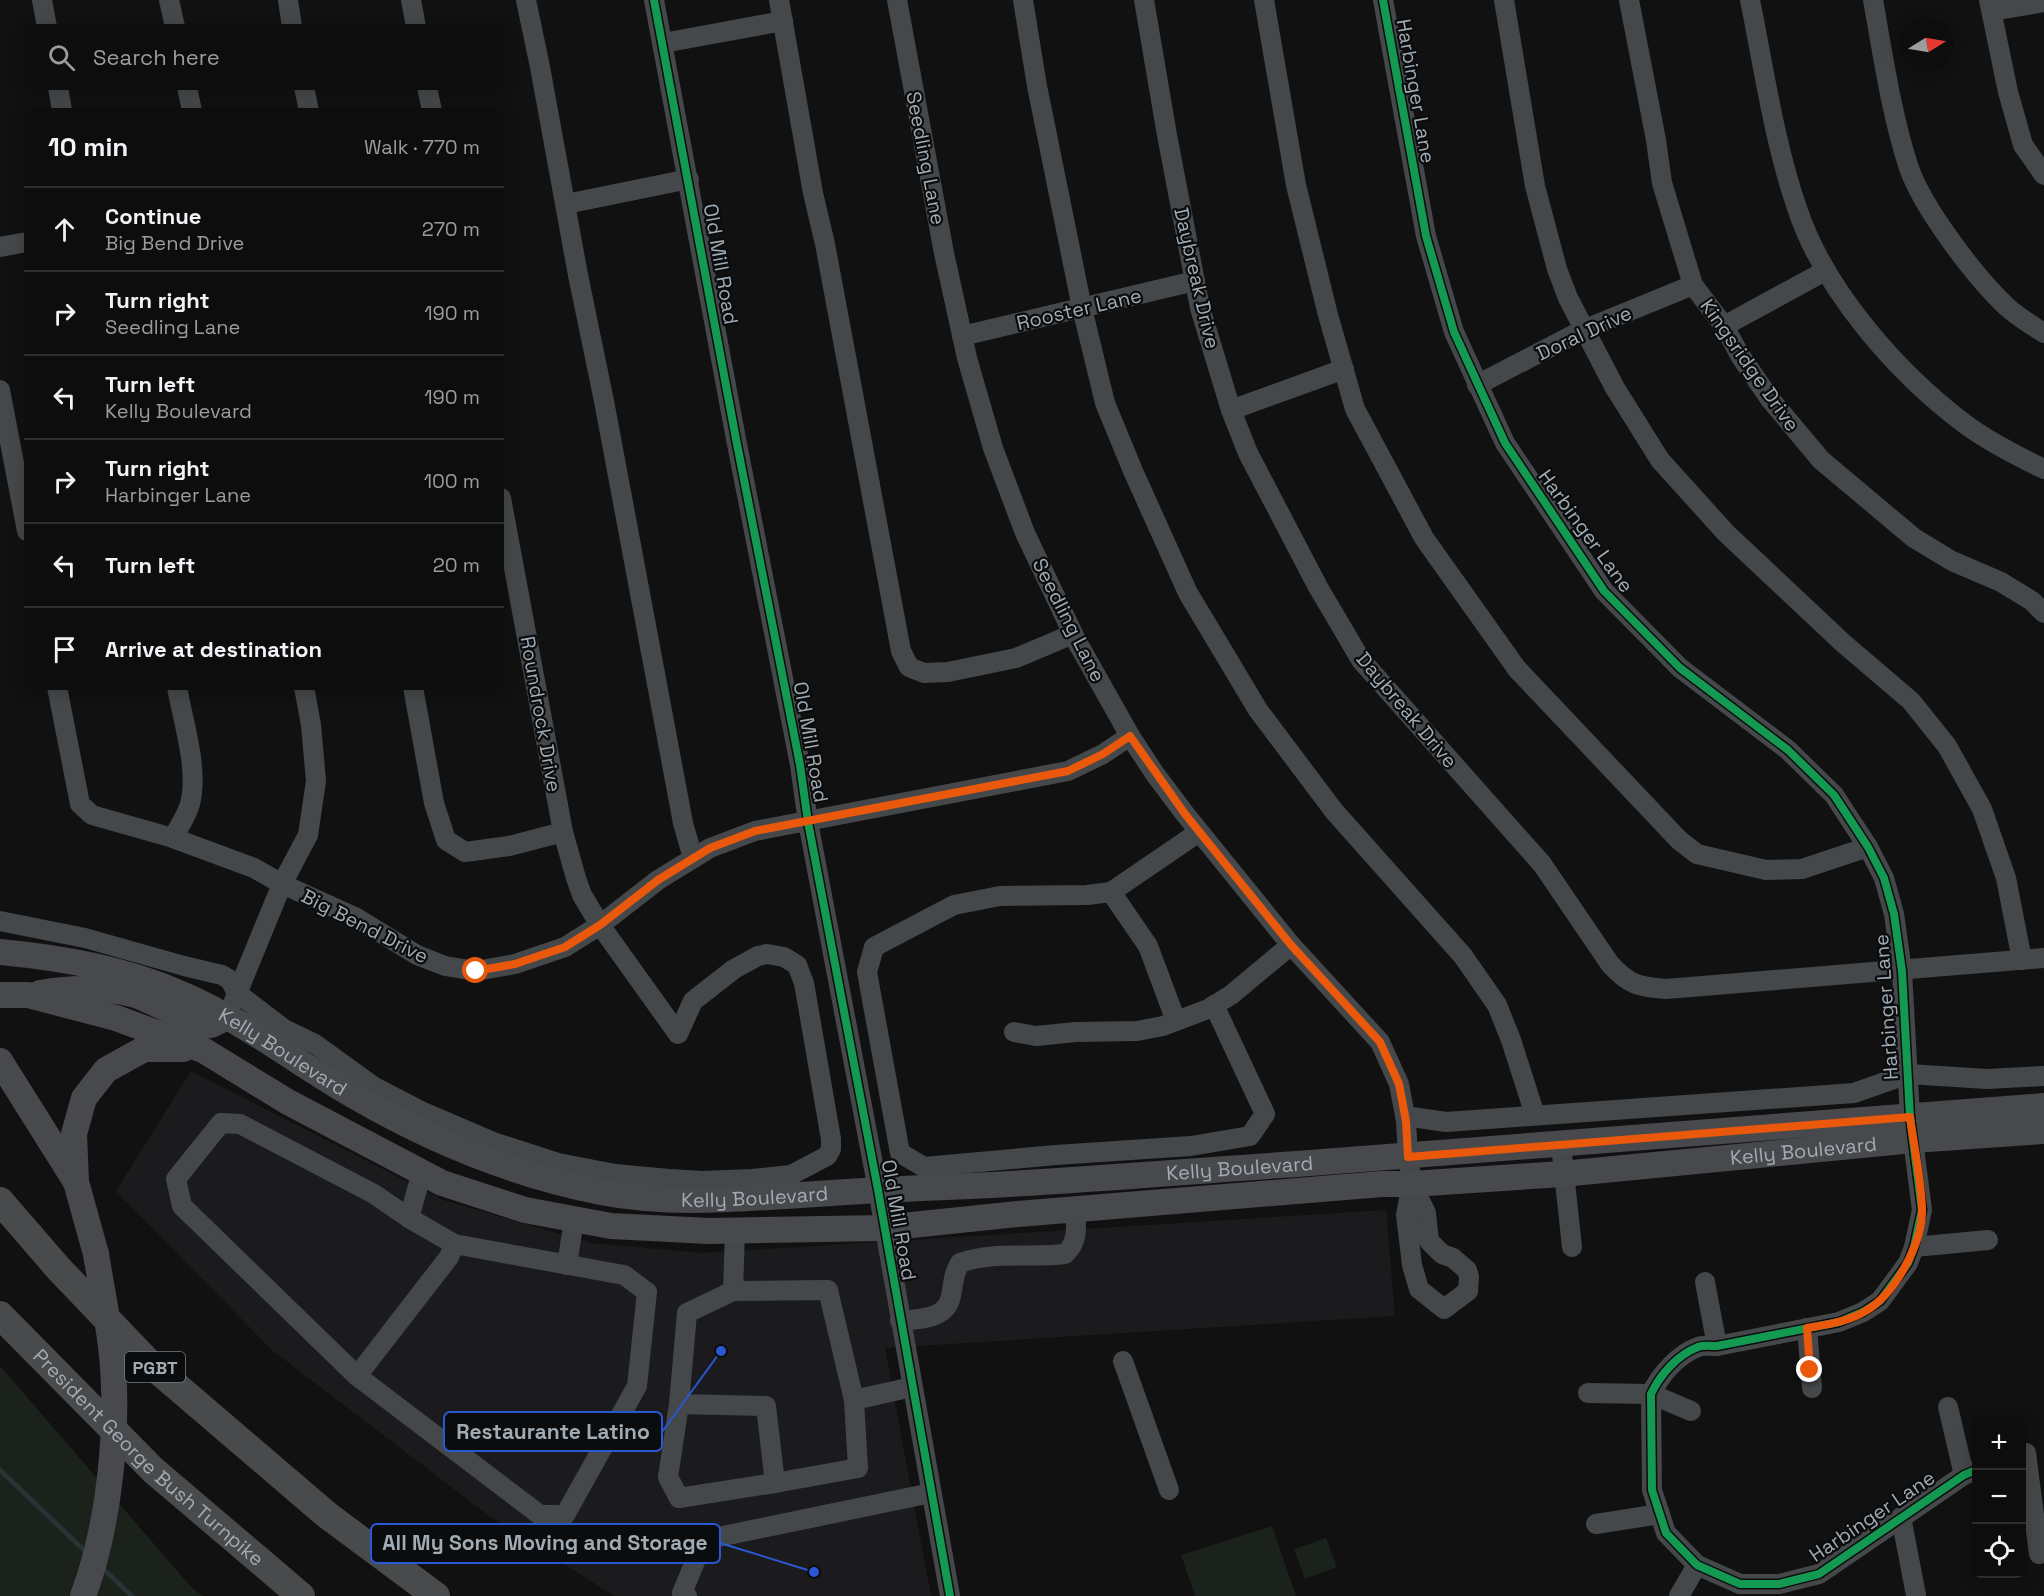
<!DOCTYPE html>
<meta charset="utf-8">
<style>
body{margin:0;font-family:"Space Grotesk",sans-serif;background:#1b1b1b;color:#f1f3f6}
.controls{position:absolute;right:18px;bottom:18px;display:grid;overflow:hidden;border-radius:9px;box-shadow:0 3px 15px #0003}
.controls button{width:54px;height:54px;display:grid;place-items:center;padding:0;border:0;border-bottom:2px solid #2d2d2e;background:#0d0d0d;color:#f1f3f6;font:30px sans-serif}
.compass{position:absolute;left:1900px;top:18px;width:54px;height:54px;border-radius:50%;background:#0d0d0d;box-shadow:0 3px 15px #0003;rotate:79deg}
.stop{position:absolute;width:18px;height:18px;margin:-14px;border:4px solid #ea580c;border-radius:50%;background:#fff}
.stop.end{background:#ea580c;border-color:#fff;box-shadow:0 2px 6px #0008}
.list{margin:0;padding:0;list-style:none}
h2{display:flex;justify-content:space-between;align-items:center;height:78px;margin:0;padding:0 24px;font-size:26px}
h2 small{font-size:20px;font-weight:400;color:#9a9c9d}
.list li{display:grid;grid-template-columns:39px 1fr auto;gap:18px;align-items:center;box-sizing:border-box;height:84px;padding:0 24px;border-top:2px solid #2d2d2e}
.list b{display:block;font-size:22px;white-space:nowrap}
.list p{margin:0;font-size:20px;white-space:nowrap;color:#9a9c9d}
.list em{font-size:20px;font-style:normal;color:#9a9c9d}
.icon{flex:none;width:33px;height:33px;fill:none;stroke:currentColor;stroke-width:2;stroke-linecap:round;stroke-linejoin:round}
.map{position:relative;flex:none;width:2044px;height:1596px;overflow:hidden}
.search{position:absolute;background:#0d0d0d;box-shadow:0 3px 15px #0003;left:24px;top:24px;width:480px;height:66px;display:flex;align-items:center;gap:15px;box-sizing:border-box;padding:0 21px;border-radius:9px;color:#9a9c9d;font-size:22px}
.panel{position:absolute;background:#0d0d0d;box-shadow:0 3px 15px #0003;left:24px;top:108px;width:480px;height:582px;border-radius:9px}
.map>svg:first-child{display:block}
.built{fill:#1b1b1d}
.green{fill:#1b211b}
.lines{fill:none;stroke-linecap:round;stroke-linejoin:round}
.stream{stroke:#283336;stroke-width:5}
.minor{stroke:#45484a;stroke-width:20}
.major{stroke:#47494c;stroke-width:26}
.highway{stroke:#484a4c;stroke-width:28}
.major-bridge{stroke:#47494c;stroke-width:26}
.cycleway-casing{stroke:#0b0c0d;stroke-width:11}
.cycleway{stroke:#139951;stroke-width:8}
.route{stroke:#ea580c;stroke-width:8}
.labels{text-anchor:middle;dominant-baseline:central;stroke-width:4.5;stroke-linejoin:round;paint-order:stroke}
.shield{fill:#0b0c0d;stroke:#747b81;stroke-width:1.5}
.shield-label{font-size:18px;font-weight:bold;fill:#a1abb3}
.street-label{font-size:20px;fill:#a1abb3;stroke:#0b0c0d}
.leader{fill:none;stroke:#2a57d4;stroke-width:2}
.callout-dot{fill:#2a57d4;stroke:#0b0c0d;stroke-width:2}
.callout{fill:#0b0c0d;stroke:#2a57d4;stroke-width:2}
.callout-label{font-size:21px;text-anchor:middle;font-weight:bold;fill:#a1abb3}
</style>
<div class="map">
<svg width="2044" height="1596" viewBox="0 0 2044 1596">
<rect width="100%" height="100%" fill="#111"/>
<path class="built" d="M191 1071 443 1200 591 1243 703 1253 1386 1210 1395 1316 885 1348 931 1596H614L488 1515 273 1351 116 1191Z"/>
<g class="green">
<path d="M0 1366 193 1589 203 1596H0Z"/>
<path d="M1272 1526 1296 1596H1195L1181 1555Z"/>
<path d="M1326 1538 1337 1567 1305 1579 1294 1549Z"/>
</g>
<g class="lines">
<g class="stream">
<path d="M0 1470 87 1553"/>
<path d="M100 1566 132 1596"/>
</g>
<g class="minor">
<path d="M42 0 47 27"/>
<path d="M169 0 175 27"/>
<path d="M288 0 292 27"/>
<path d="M411 0 416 27"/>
<path d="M526 0 540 67 578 275 604 401 683 823 693 858"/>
<path d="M654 0 736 439 800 765 808 822 878 1190 950 1596"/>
<path d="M779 0 813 193 825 244 901 651 909 667 924 673 948 672 1016 658 1073 634"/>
<path d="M897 0 944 253 967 358 993 448 1025 533 1076 640 1130 736 1155 774 1185 814 1291 945 1380 1042 1399 1084 1406 1121 1408 1157 1412 1184 1426 1213 1429 1241 1442 1254 1453 1258 1467 1270 1469 1277 1468 1291 1444 1309 1419 1289 1412 1265 1406 1215 1412 1184"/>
<path d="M1023 0 1037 86 1082 308 1105 403 1133 471 1188 593 1258 710 1334 811 1463 956 1497 1005 1511 1040 1535 1115"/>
<path d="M1144 0 1167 135 1200 308 1231 410 1248 453 1318 587 1361 660 1542 864 1610 964C1629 985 1639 987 1666 989L2044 958"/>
<path d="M1264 0 1296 185 1328 315 1355 409 1424 538 1517 669 1679 840 1697 854 1766 870 1802 869 1868 847"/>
<path d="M1383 0 1426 236 1454 332 1505 443 1604 591 1680 668 1788 750 1834 795 1868 847 1884 878 1894 914 1902 971 1910 1117 1922 1210 1914 1247 1908 1263 1880 1301 1863 1312 1839 1322 1717 1346C1711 1346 1703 1345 1698 1347 1677 1355 1660 1375 1651 1394L1652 1490 1666 1533 1697 1565 1740 1584H1779L1819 1574 1964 1475 1976 1470"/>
<path d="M1504 0 1535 186 1557 269 1568 298 1615 388 1660 460 1726 533 1843 643 1911 701 1947 746 1982 809 2006 878 2022 960"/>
<path d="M1629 0 1656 140 1662 183 1693 285 1724 326 1741 357 1770 399 1821 460 1914 538 1952 561 2001 582 2032 601 2044 613"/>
<path d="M1750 0C1764 69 1774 141 1797 208 1824 290 1897 373 1965 424 1989 442 2017 456 2044 469"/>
<path d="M1873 0C1883 55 1891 112 1908 165 1921 206 1975 277 2007 307 2018 317 2031 325 2044 333"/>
<path d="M1989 0 2008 92 2023 145 2044 175"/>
<path d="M1992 11 2044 2"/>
<path d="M663 43 783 21"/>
<path d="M58 87 62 111"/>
<path d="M187 87 192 111"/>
<path d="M304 87 309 111"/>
<path d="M427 87 432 111"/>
<path d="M566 204 689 179"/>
<path d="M0 247 27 242"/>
<path d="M1724 326 1825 271"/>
<path d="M962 336 1195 281"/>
<path d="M1477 385 1583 330 1693 285"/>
<path d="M0 390 27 531"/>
<path d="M1231 410 1344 369"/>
<path d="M57 687 80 804 92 815 173 838 254 868 282 884 355 917 417 955 445 966 476 971 515 964 565 947 600 925 658 880 710 848 755 831 1068 771 1103 754 1130 736"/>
<path d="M413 687 434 803 446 840 465 852 509 846 563 832"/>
<path d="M1199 832 1111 892 1087 895 1000 896 954 905 874 947 867 972 900 1153 924 1167 1056 1155 1191 1146 1250 1136 1265 1114 1214 1005"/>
<path d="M173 838C179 827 187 815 190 804 199 769 183 722 177 687"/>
<path d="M1111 892 1148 946 1176 1021"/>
<path d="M0 921 85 938 184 966 222 975 230 980 237 993 284 1029 315 1044 373 1086 423 1112 493 1142 558 1163 615 1174 669 1179 702 1181 752 1179 791 1175 827 1156 831 1149V1139L804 983 797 965 784 957 767 954 758 956 734 969 693 1001 678 1034 600 925 582 895 576 878 563 832 501 498"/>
<path d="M234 1001 282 884 308 835 316 781 311 725 304 687"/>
<path d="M1014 1032 1036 1036 1076 1032 1137 1031 1163 1026 1208 1009 1231 995 1291 945"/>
<path d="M1405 1116 1446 1122 1854 1093 1908 1074 1987 1079 2044 1076"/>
<path d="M221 1123 240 1124 374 1194 409 1218 454 1244 624 1275 647 1292 637 1386 565 1515H540L357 1376 182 1206 176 1179Z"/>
<path d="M1561 1145 1572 1247"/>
<path d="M409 1218 422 1172"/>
<path d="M735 1231 733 1291 828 1290 854 1400 912 1387"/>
<path d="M1914 1247 1988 1240"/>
<path d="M567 1265 574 1220"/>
<path d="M1705 1282 1717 1346"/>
<path d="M733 1291 687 1313 679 1404 766 1406 775 1483 858 1468 854 1400"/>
<path d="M900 1321C917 1319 943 1320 950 1300 954 1285 952 1276 960 1263 993 1251 1031 1258 1065 1254 1079 1241 1076 1227 1075 1209"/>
<path d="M1807 1328 1812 1388"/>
<path d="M1123 1361 1169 1490"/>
<path d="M357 1376 449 1257 454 1244"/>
<path d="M1588 1393 1651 1394 1691 1411"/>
<path d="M679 1404 668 1477 679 1498 775 1483"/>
<path d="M1948 1407 1964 1475"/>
<path d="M2026 1453 2039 1554"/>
<path d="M1901 1517 1916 1595"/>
<path d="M1596 1524 1660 1514"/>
<path d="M687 1596 682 1593 704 1540 931 1493"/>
<path d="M1679 1596 1697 1565"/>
</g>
<g class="major">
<path id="s1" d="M0 952C63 958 126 969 184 995 246 1022 298 1064 356 1097 432 1141 515 1175 601 1192 667 1205 736 1199 801 1195 858 1191 914 1188 970 1186 1079 1181 1188 1171 1297 1164 1546 1146 1795 1126 2044 1106"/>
<path d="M40 993C71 988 101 987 132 994 151 999 195 1026 210 1025 215 1024 222 1019 226 1017"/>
<path id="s2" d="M0 995H28L116 1018 203 1050 288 1102 442 1183 525 1210 611 1226 709 1231 883 1228 1018 1214 1382 1184H1412L1562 1174 1913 1140 2044 1131"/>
<path d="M0 1061 76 1182 96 1254"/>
<path d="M76 1182 74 1134 84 1098 106 1070 144 1049H183"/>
</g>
<g class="highway">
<path d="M0 1201 59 1269 147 1361 327 1515 436 1596"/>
<path id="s3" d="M0 1315 153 1470 301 1596"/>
</g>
<path class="major-bridge" d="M83 1596C110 1524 120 1422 111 1346 107 1315 101 1285 96 1254"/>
<g class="cycleway-casing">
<g id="cycleway">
<path d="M654 0 736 439 800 765 808 822 878 1190 950 1596"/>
<path d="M1383 0 1426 236 1454 332 1505 443 1604 591 1680 668 1788 750 1834 795 1868 847 1884 878 1894 914 1902 971 1910 1117 1922 1210 1914 1247 1908 1263 1880 1301 1863 1312 1839 1322 1717 1346C1711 1346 1703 1345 1698 1347 1677 1355 1660 1375 1651 1394L1652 1490 1666 1533 1697 1565 1740 1584H1779L1819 1574 1964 1475 1976 1470"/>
</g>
</g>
<use href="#cycleway" class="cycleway"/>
</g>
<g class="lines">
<path class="route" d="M476 971 515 964 565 947 600 925 658 880 710 848 755 831 1068 771 1103 754 1130 736 1185 814 1291 945 1380 1042 1399 1084 1406 1121 1408 1157 1910 1117C1914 1147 1921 1178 1922 1208 1923 1243 1895 1295 1864 1312 1846 1322 1826 1325 1807 1328L1810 1370"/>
</g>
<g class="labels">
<rect class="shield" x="125" y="1352" width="60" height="30" rx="4.5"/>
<g class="shield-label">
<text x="155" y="1367">PGBT</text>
</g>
<g class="street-label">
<text transform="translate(1416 91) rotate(80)">Harbinger Lane</text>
<text transform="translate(926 158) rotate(79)">Seedling Lane</text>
<text transform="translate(721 264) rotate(80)">Old Mill Road</text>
<text transform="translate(1197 278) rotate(77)">Daybreak Drive</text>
<text transform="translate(1079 309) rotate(-13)">Rooster Lane</text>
<text transform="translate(1584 333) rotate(-25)">Doral Drive</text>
<text transform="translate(1750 365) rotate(55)">Kingsridge Drive</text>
<text transform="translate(1586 531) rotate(54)">Harbinger Lane</text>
<text transform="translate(1069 620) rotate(63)">Seedling Lane</text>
<text transform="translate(1407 710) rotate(50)">Daybreak Drive</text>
<text transform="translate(541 714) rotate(80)">Roundrock Drive</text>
<text transform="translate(811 742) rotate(80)">Old Mill Road</text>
<text transform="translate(365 926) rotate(27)">Big Bend Drive</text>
<text transform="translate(1886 1007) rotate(-94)">Harbinger Lane</text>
<text stroke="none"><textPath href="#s1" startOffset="304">Kelly Boulevard</textPath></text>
<text stroke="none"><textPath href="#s2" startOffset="1856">Kelly Boulevard</textPath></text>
<text stroke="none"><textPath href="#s1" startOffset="1294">Kelly Boulevard</textPath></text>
<text stroke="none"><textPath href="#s1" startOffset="808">Kelly Boulevard</textPath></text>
<text transform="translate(899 1220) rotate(80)">Old Mill Road</text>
<text stroke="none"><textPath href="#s3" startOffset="206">President George Bush Turnpike</textPath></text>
<text transform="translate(1872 1516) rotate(-34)">Harbinger Lane</text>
</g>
</g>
<path class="leader" d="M721 1351L662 1432M814 1572L720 1543"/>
<g class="callout-dot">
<circle cx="721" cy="1351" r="6"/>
<circle cx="814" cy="1572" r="6"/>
</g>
<g class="callout">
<rect x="444" y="1412" width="218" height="39" rx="6"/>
<rect x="371" y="1524" width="349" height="39" rx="6"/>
</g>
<g class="callout-label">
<text x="553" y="1439">Restaurante Latino</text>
<text x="545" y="1550">All My Sons Moving and Storage</text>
</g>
</svg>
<div class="controls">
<button>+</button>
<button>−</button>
<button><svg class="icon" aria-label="locate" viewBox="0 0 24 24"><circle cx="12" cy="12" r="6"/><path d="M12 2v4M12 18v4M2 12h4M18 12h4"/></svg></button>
</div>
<svg class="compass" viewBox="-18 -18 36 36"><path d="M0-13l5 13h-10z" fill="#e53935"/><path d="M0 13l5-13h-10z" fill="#9a9c9d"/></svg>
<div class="stop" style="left:476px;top:971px"></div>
<div class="stop end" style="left:1810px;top:1370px"></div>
<div class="search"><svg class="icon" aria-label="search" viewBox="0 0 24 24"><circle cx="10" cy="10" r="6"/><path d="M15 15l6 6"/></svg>Search here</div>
<section class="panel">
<h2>10 min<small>Walk · 770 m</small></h2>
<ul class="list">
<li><svg class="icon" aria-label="ahead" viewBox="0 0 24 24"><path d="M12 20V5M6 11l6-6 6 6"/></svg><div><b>Continue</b><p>Big Bend Drive</p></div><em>270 m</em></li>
<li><svg class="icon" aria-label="right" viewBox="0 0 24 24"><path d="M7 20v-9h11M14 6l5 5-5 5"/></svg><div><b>Turn right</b><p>Seedling Lane</p></div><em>190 m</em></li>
<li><svg class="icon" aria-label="left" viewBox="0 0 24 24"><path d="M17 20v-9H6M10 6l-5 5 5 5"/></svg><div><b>Turn left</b><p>Kelly Boulevard</p></div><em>190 m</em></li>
<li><svg class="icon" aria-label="right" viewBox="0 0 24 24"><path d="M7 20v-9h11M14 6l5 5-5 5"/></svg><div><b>Turn right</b><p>Harbinger Lane</p></div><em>100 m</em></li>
<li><svg class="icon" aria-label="left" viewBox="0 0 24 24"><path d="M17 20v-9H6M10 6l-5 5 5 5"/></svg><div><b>Turn left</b></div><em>20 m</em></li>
<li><svg class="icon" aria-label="arrive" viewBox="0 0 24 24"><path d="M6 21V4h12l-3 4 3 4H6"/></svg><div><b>Arrive at destination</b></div></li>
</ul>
</section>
</div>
